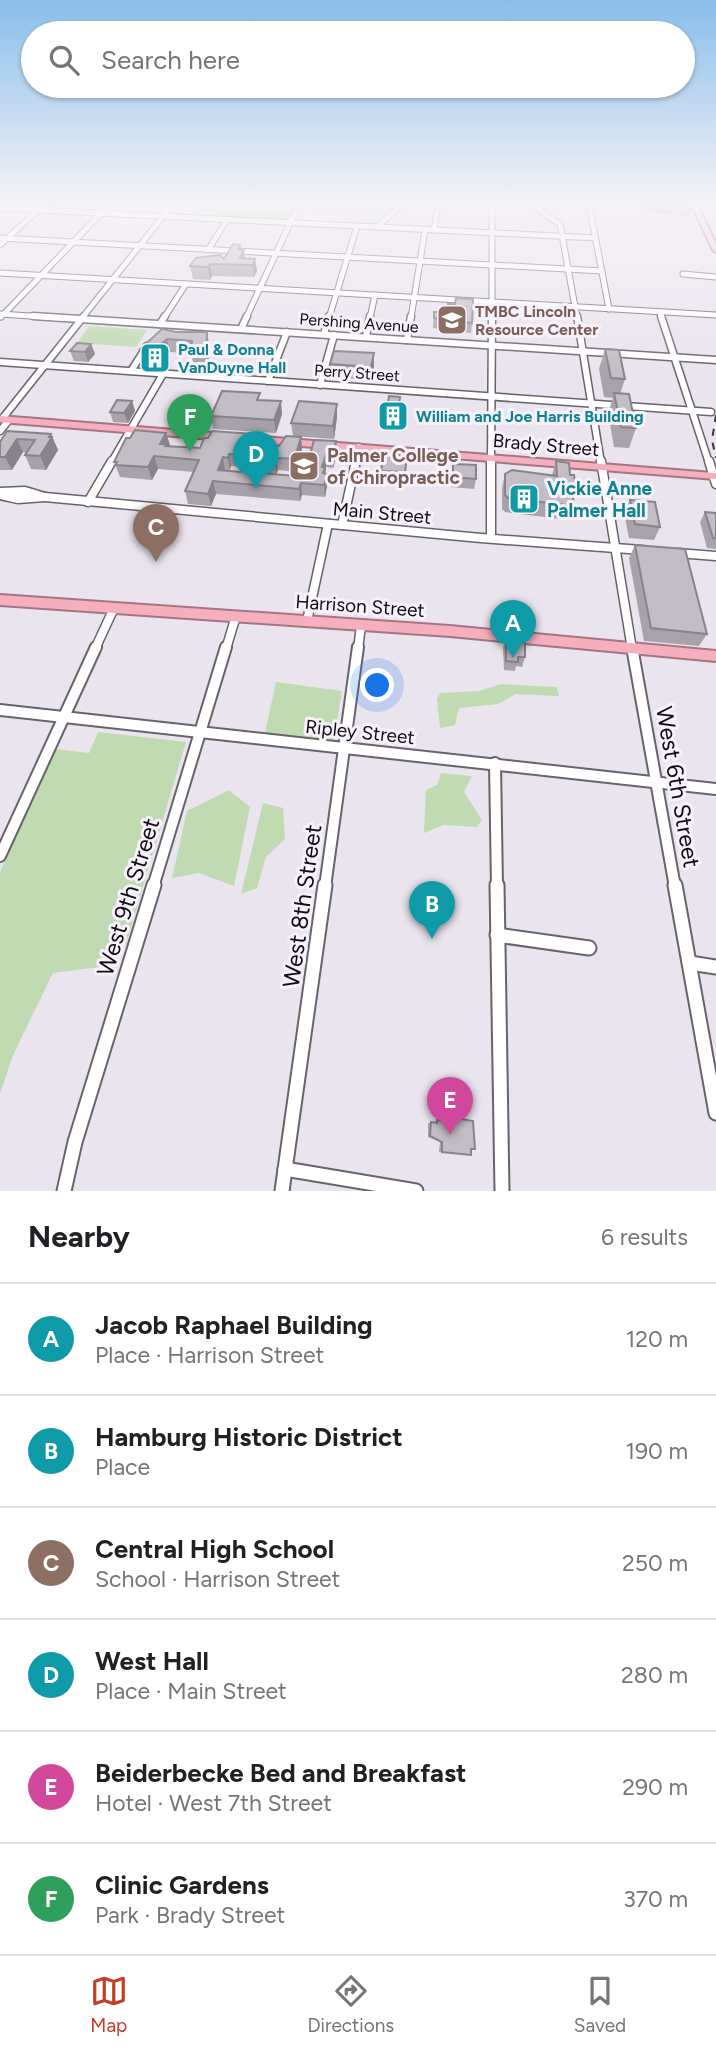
<!DOCTYPE html>
<meta charset="utf-8">
<style>
body{margin:0;font-family:Figtree,sans-serif;background:#f2f2f2;color:#202124}
.you{position:absolute;left:378px;top:686px;width:24px;height:24px;margin:-18px;border:5px solid #fff;border-radius:50%;background:#1a73e8;box-shadow:0 0 0 10px #1a73e833}
.badge{display:grid;place-items:center;width:46px;height:46px;border-radius:50%;background:#c63b25;color:#fff;font-size:23px;font-weight:700}
.pin{position:absolute;translate:-50% -58px;filter:drop-shadow(0 2px 4px #0008)}
.pin::after{content:'';position:absolute;top:37px;width:24px;height:21px;background:inherit;clip-path:polygon(0 0,100% 0,50% 100%)}
.list{margin:0;padding:0;list-style:none}
h2{display:flex;justify-content:space-between;align-items:center;height:91px;margin:0;padding:0 28px;font-size:30px}
h2 small{font-size:23px;font-weight:400;color:#757577}
.list li{display:grid;grid-template-columns:46px 1fr auto;gap:21px;align-items:center;box-sizing:border-box;height:112px;padding:0 28px;border-top:2px solid #e0e0e0}
.list b{display:block;font-size:26px;white-space:nowrap}
.list p{margin:0;font-size:23px;white-space:nowrap;color:#757577}
.list em{font-size:23px;font-style:normal;color:#757577}
.icon{flex:none;width:38px;height:38px;fill:none;stroke:currentColor;stroke-width:2;stroke-linecap:round;stroke-linejoin:round}
.map{position:relative;flex:none;width:716px;height:1191px;overflow:hidden}
.search{position:absolute;background:#fff;box-shadow:0 2px 5px #0004;left:21px;right:21px;top:21px;height:77px;display:flex;align-items:center;gap:18px;box-sizing:border-box;padding:0 24px;border-radius:38px;color:#757577;font-size:26px}
.sheet{height:763px;background:#fff}
nav{display:flex;justify-content:space-around;align-items:center;box-sizing:border-box;height:98px;border-top:2px solid #e0e0e0;background:#fff;font-size:19px;color:#757577}
nav a{display:grid;justify-items:center;gap:4px}
nav .on{color:#c63b25}
.map>svg:first-child{display:block}
.green{fill:#c0dbb2}
.lines{fill:none;stroke-linecap:round;stroke-linejoin:round}
.minor-far4-casing{stroke:#68636b;stroke-width:7}
.minor-far3-casing{stroke:#68636b;stroke-width:9}
.minor-far2-casing{stroke:#68636b;stroke-width:11}
.minor-far1-casing{stroke:#68636b;stroke-width:14}
.minor-casing{stroke:#68636b;stroke-width:17}
.major-casing{stroke:#a57681;stroke-width:4}
.highway-casing{stroke:#a57681;stroke-width:4}
.minor-far4{stroke:#fff;stroke-width:5}
.minor-far3{stroke:#fff;stroke-width:6}
.minor-far2{stroke:#fff;stroke-width:8}
.minor-far1{stroke:#fff;stroke-width:10}
.minor{stroke:#fff;stroke-width:13}
.major{fill:#facfd8;fill-rule:evenodd}
.highway{fill:#f6afbe;fill-rule:evenodd}
.rail{stroke:#39363a;stroke-width:2;stroke-dasharray:7 7;stroke-linecap:butt}
.wall{fill:#a8a3aa;fill-rule:evenodd}
.shaded-wall{fill:#88848b}
.building{fill:#c3bdc6;stroke:#88848b;stroke-width:2;fill-rule:evenodd}
.labels{text-anchor:middle;dominant-baseline:central;stroke-width:6;stroke-linejoin:round;paint-order:stroke}
.far-education-label{font-size:16px;font-weight:bold;fill:#785e54;stroke:#f7f1fb;text-anchor:start}
.far-street-label{font-size:16px;fill:#0f0d10;stroke:#f7f1fb}
.far-culture-label{font-size:16px;font-weight:bold;fill:#0d838f;stroke:#f7f1fb;text-anchor:start}
.street-label{font-size:19px;fill:#0f0d10;stroke:#f7f1fb}
.education-label{font-size:19px;font-weight:bold;fill:#785e54;stroke:#f7f1fb;text-anchor:start}
.culture-label{font-size:19px;font-weight:bold;fill:#0d838f;stroke:#f7f1fb;text-anchor:start}
.near-street-label{font-size:23px;fill:#0f0d10;stroke:#f7f1fb}
</style>
<div class="map">
<svg width="716" height="1191" viewBox="0 0 716 1191">
<rect width="100%" height="100%" fill="#eae4ee"/>
<g class="green">
<path d="M186 204H295L287 221 189 216 197 206Z"/>
<path d="M302 204H400L390 213 300 209Z"/>
<path d="M89 326 147 330 136 347 77 343Z"/>
<path d="M276 682 342 691 334 740 265 733Z"/>
<path d="M501 684 557 687 559 696 516 694 498 704 459 708 455 725 440 728 437 699 440 693 479 691Z"/>
<path d="M98 732 186 742 126 944H122L116 965 53 973 13 1055 0 1094V872L55 749 89 753Z"/>
<path d="M441 773 472 776 464 792 482 820 477 827 444 825 424 833 426 790 437 785Z"/>
<path d="M229 790 250 807 234 886 199 873 172 878 187 811Z"/>
<path d="M263 803 283 808 285 839 266 857 257 888 241 894Z"/>
</g>
<g class="lines">
<g class="minor-far4-casing">
<g id="minor-far4">
<path d="M529 204 560 224 577 318"/>
<path d="M589 204 609 309"/>
<path d="M0 208 595 238"/>
<path d="M377 227 403 204"/>
<path d="M434 230 438 204"/>
<path d="M0 238 602 271"/>
<path d="M0 245 45 204"/>
<path d="M208 250 227 220"/>
<path d="M0 273 716 315"/>
<path d="M683 274 716 277"/>
<path d="M660 312 662 318"/>
<path d="M0 314 60 318"/>
<path d="M1 317 110 204"/>
<path d="M82 318 173 204"/>
<path d="M164 318 186 284"/>
<path d="M246 318 299 204"/>
<path d="M329 318 357 226"/>
<path d="M370 318 375 295"/>
<path d="M411 318 425 230"/>
<path d="M492 318V204"/>
</g>
</g>
<g class="minor-far3-casing">
<g id="minor-far3">
<path d="M33 316 716 360"/>
<path d="M577 316 601 463"/>
<path d="M661 316 709 463"/>
<path d="M160 324 165 316"/>
<path d="M241 329 247 316"/>
<path d="M324 334 329 316"/>
<path d="M366 337 370 316"/>
<path d="M407 340 411 316"/>
<path d="M0 362 711 412"/>
<path d="M131 371 147 346"/>
<path d="M268 381 287 332"/>
<path d="M320 385 334 335"/>
<path d="M2 419 84 316"/>
<path d="M0 431 9 420"/>
<path d="M111 463 163 374"/>
<path d="M356 463 359 447"/>
<path d="M491 463 492 316"/>
</g>
</g>
<g class="minor-far2-casing">
<g id="minor-far2">
<path d="M601 461 632 649"/>
<path d="M709 461 716 484"/>
<path d="M0 492 25 491 45 497 18 499 0 495"/>
<path d="M45 497 481 538 642 550"/>
<path d="M88 502 112 461"/>
<path d="M342 525 356 461"/>
<path d="M491 538V461"/>
<path d="M677 553 716 556"/>
<path d="M307 621 328 524"/>
<path d="M95 649 114 608"/>
<path d="M226 649 236 616"/>
<path d="M358 649 361 626"/>
</g>
</g>
<g class="minor-far1-casing">
<g id="minor-far1">
<path d="M632 647 675 887"/>
<path d="M0 710 716 789"/>
<path d="M495 763 497 887"/>
<path d="M0 856 96 647"/>
<path d="M153 887 226 647"/>
<path d="M325 887 358 647"/>
</g>
</g>
<g class="minor-casing">
<g id="minor">
<path d="M497 885 502 1191"/>
<path d="M675 885 716 1113"/>
<path d="M497 935 589 948"/>
<path d="M690 963 716 967"/>
<path d="M285 1169 416 1191"/>
<path d="M64 1191 75 1142 154 885"/>
<path d="M282 1191 325 885"/>
</g>
</g>
<g class="major-casing">
<path id="major" d="M691 204H697L716 244V252L713 250Z"/>
</g>
<g class="highway-casing">
<g id="highway">
<path d="M0 416 713 473H716V479L0 422Z"/>
<path d="M0 595 450 626 716 651V661L450 636 0 605Z"/>
</g>
</g>
<use href="#minor-far4" class="minor-far4"/>
<use href="#minor-far3" class="minor-far3"/>
<use href="#minor-far2" class="minor-far2"/>
<use href="#minor-far1" class="minor-far1"/>
<use href="#minor" class="minor"/>
<use href="#major" class="major"/>
<use href="#highway" class="highway"/>
<path class="rail" d="M716 415 712 440 716 458"/>
</g>
<g class="wall">
<path d="M638 204H669L692 207 688 217 643 211V208H637Z"/>
<path d="M240 245 241 249 245 258 255 259 257 271 254 277 212 276 210 280 193 279 190 266 224 259Z"/>
<path d="M434 312 472 323 471 333 433 328Z"/>
<path d="M176 332H207L209 345V367H194L191 353 170 352 157 364 143 362 140 349Z"/>
<path d="M91 344 95 354 88 362 74 361 70 351Z"/>
<path d="M605 349 625 379 620 394 636 428 629 448 614 447 608 413 613 398 604 397 599 369Z"/>
<path d="M374 353V366L371 380 331 377 330 364Z"/>
<path d="M400 397 397 427 386 426V416Z"/>
<path d="M261 400 282 414 276 433 213 429 211 416Z"/>
<path d="M132 401 135 411 128 423 113 422 110 412Z"/>
<path d="M337 404V417L334 439 293 436 291 423Z"/>
<path d="M166 433 170 445 169 446 200 448 254 444 279 446 301 437 302 449 300 454H337L333 468 326 467 325 473 327 486 325 497 302 495 300 501 216 494 211 506 188 504 185 491 194 472 158 469 152 480 120 477 114 462 130 438ZM231 466 242 467 241 472 230 470ZM278 470 297 472 295 476 276 475Z"/>
<path d="M51 434 58 450 46 470 31 469 25 455 27 453 23 452 12 470H0V442Z"/>
<path d="M407 458 404 482 381 481V471Z"/>
<path d="M556 461 570 475 576 489 573 498 574 506 569 520 505 512 502 509V488L505 474 552 475Z"/>
<path d="M453 464 476 479 474 489 451 487Z"/>
<path d="M630 500 660 527 654 540 629 538 624 513Z"/>
<path d="M705 512 716 513V549L707 548 700 522Z"/>
<path d="M635 545 707 634 699 646 644 641 629 558Z"/>
<path d="M506 638 525 657 522 667 516 666 515 671 504 670 503 648Z"/>
<path d="M450 1117 472 1149H471V1155L439 1152 440 1142 428 1137V1123H435V1121L437 1120 447 1121V1118Z"/>
</g>
<g class="shaded-wall">
<path d="M240 245 242 254 244 250 245 262 239 261 238 249Z"/>
<path d="M255 259 257 271 254 277 253 265Z"/>
<path d="M210 264 212 276 210 280 208 267Z"/>
<path d="M207 332 209 345V367L206 354Z"/>
<path d="M167 339 170 352 157 364 153 351Z"/>
<path d="M91 344 95 354 88 362 85 352Z"/>
<path d="M374 353V366L371 380V367Z"/>
<path d="M132 401 135 411 128 423 124 413Z"/>
<path d="M281 401 282 414 276 433 274 420Z"/>
<path d="M337 404V417L334 439 333 426Z"/>
<path d="M166 433 170 445 167 450 169 457 168 459 166 452 160 444Z"/>
<path d="M51 434 58 450 46 470 40 456Z"/>
<path d="M253 434 255 447 250 443Z"/>
<path d="M301 437 302 449 299 459 296 454Z"/>
<path d="M17 439 23 452 12 470 5 457Z"/>
<path d="M336 441 337 454 333 468V455Z"/>
<path d="M229 454 231 466 230 470 228 458Z"/>
<path d="M326 455V467L324 486 322 467Z"/>
<path d="M154 456 158 469 152 480 148 467Z"/>
<path d="M223 457 225 470H218Z"/>
<path d="M276 458 278 470 276 475 275 463Z"/>
<path d="M251 461 253 473 247 472Z"/>
<path d="M327 474V486L325 497 324 485Z"/>
<path d="M213 481 216 494 211 506 208 494Z"/>
<path d="M301 483 302 495 300 501 299 489Z"/>
</g>
<g class="building">
<path d="M669 204H690L692 207Z"/>
<path d="M233 244 240 245 238 249 244 250 240 258 255 259 253 265 210 264 208 267 190 266 196 258 220 255 224 259Z"/>
<path d="M456 298 473 299 472 323 434 318V312H447L448 304H455Z"/>
<path d="M162 329 176 332H207L206 354H191L192 341 167 339 153 351 140 349Z"/>
<path d="M77 343 91 344 85 352 70 351Z"/>
<path d="M605 349 619 350 625 379 611 378Z"/>
<path d="M334 351 374 353 371 367 330 364Z"/>
<path d="M222 391 260 393 257 400 281 401 274 420 211 416Z"/>
<path d="M614 393 629 394 636 428 621 427Z"/>
<path d="M389 396 400 397 397 417 386 416Z"/>
<path d="M117 400 132 401 124 413 110 412Z"/>
<path d="M299 401 337 404 333 426 291 423Z"/>
<path d="M135 430 166 433 160 444H166L165 446 200 448 204 438H208L212 431 253 434 250 443 279 446 286 436 301 437 296 454 310 455 314 440 336 441 333 455H326L322 467H325L323 473 327 474 324 485 301 483 299 489 213 481 208 494 185 491 199 460 154 456 148 467 115 465 117 462H114L126 438H130ZM229 454 247 455 241 472 218 470 223 457 228 458ZM276 458 300 459 295 476 247 472 251 461 275 463Z"/>
<path d="M7 431 51 434 49 437H52L40 456 25 455 35 440 17 439 5 457H0V442Z"/>
<path d="M383 456 407 458 405 472 381 471Z"/>
<path d="M556 461 569 463 570 475H574L576 489H572L574 506 508 498 505 495V474L512 470 557 476Z"/>
<path d="M453 464 476 465V479L453 477Z"/>
<path d="M630 500 655 502 660 527 635 524Z"/>
<path d="M705 512 716 513V538H713Z"/>
<path d="M635 545 685 549 707 634 651 628Z"/>
<path d="M506 638 525 640V657H518V662L506 661Z"/>
<path d="M450 1117 473 1121 475 1149H471V1155L442 1152V1142L430 1136 431 1122 437 1123V1120L450 1122Z"/>
</g>
<linearGradient id="sky" x2="0" y2="1"><stop stop-color="#89beeb"/><stop offset="0.55" stop-color="#f6f3f7"/><stop offset="1" stop-color="#f6f3f7" stop-opacity="0"/></linearGradient>
<rect width="716" height="370" fill="url(#sky)"/>
<defs>
<g id="school-square" transform="scale(1.575)"><rect x="-9" y="-9" width="18" height="18" rx="4" fill="#8d6e63" stroke="#f7f1fb"/><path d="M0-5L7-2L0 1L-7-2ZM-4 1L0 2.5L4 1V4Q0 6-4 4Z" fill="#fff"/></g>
<g id="building-square" transform="scale(1.575)"><rect x="-9" y="-9" width="18" height="18" rx="4" fill="#0f9aa8" stroke="#f7f1fb"/><path d="M-4-6H4V6H1V3H-1V6H-4ZM-2.5-4.3h1.7v1.8h-1.7ZM.8-4.3h1.7v1.8H.8ZM-2.5-1h1.7V.8h-1.7ZM.8-1h1.7V.8H.8Z" fill="#fff"/></g>
<g id="university-square" transform="scale(1.575)"><rect x="-9" y="-9" width="18" height="18" rx="4" fill="#8d6e63" stroke="#f7f1fb"/><path d="M0-5L7-2L0 1L-7-2ZM-4 1L0 2.5L4 1V4Q0 6-4 4Z" fill="#fff"/></g>
</defs>
<g fill-rule="evenodd">
<use href="#school-square" x="452" y="320"/>
<use href="#building-square" x="155" y="358"/>
<use href="#building-square" x="393" y="416"/>
<use href="#university-square" x="304" y="466"/>
<use href="#building-square" x="524" y="499"/>
</g>
<g class="labels">
<g class="far-education-label">
<text x="475" y="311">TMBC Lincoln<tspan x="475" dy="18">Resource Center</tspan></text>
</g>
<g class="far-street-label">
<text transform="translate(359 323) rotate(4)">Pershing Avenue</text>
<text transform="translate(357 373) rotate(4)">Perry Street</text>
</g>
<g class="far-culture-label">
<text x="178" y="349">Paul &amp; Donna<tspan x="178" dy="18">VanDuyne Hall</tspan></text>
<text x="416" y="416">William and Joe Harris Building</text>
</g>
<g class="street-label">
<text transform="translate(546 445) rotate(5)">Brady Street</text>
<text transform="translate(382 513) rotate(5)">Main Street</text>
<text transform="translate(360 606) rotate(4)">Harrison Street</text>
<text transform="translate(360 732) rotate(6)">Ripley Street</text>
</g>
<g class="education-label">
<text x="327" y="455">Palmer College<tspan x="327" dy="22">of Chiropractic</tspan></text>
</g>
<g class="culture-label">
<text x="547" y="488">Vickie Anne<tspan x="547" dy="22">Palmer Hall</tspan></text>
</g>
<g class="near-street-label">
<text transform="translate(678 787) rotate(80)">West 6th Street</text>
<text transform="translate(128 897) rotate(-73)">West 9th Street</text>
<text transform="translate(302 906) rotate(-82)">West 8th Street</text>
</g>
</g>
</svg>
<div class="you"></div>
<div class="pin badge" style="left:513px;top:658px;background:#0f9aa8">A</div>
<div class="pin badge" style="left:432px;top:939px;background:#0f9aa8">B</div>
<div class="pin badge" style="left:156px;top:562px;background:#8d6e63">C</div>
<div class="pin badge" style="left:256px;top:489px;background:#0f9aa8">D</div>
<div class="pin badge" style="left:450px;top:1135px;background:#d1479c">E</div>
<div class="pin badge" style="left:190px;top:452px;background:#2e9e5b">F</div>
<div class="search"><svg class="icon" aria-label="search" viewBox="0 0 24 24"><circle cx="10" cy="10" r="6"/><path d="M15 15l6 6"/></svg>Search here</div>
</div>
<section class="sheet">
<h2>Nearby<small>6 results</small></h2>
<ul class="list">
<li><span class="badge" style="background:#0f9aa8">A</span><div><b>Jacob Raphael Building</b><p>Place · Harrison Street</p></div><em>120 m</em></li>
<li><span class="badge" style="background:#0f9aa8">B</span><div><b>Hamburg Historic District</b><p>Place</p></div><em>190 m</em></li>
<li><span class="badge" style="background:#8d6e63">C</span><div><b>Central High School</b><p>School · Harrison Street</p></div><em>250 m</em></li>
<li><span class="badge" style="background:#0f9aa8">D</span><div><b>West Hall</b><p>Place · Main Street</p></div><em>280 m</em></li>
<li><span class="badge" style="background:#d1479c">E</span><div><b>Beiderbecke Bed and Breakfast</b><p>Hotel · West 7th Street</p></div><em>290 m</em></li>
<li><span class="badge" style="background:#2e9e5b">F</span><div><b>Clinic Gardens</b><p>Park · Brady Street</p></div><em>370 m</em></li>
</ul>
</section>
<nav>
<a class="on"><svg class="icon" aria-label="map" viewBox="0 0 24 24"><path d="M3 6l6-2 6 2 6-2v14l-6 2-6-2-6 2zM9 4v14M15 6v14"/></svg>Map</a>
<a><svg class="icon" aria-label="directions" viewBox="0 0 24 24"><path d="M12 3l9 9-9 9-9-9zM9 14v-3h6M13 9l2 2-2 2"/></svg>Directions</a>
<a><svg class="icon" aria-label="saved" viewBox="0 0 24 24"><path d="M7 4h10v16l-5-4-5 4z"/></svg>Saved</a>
</nav>
